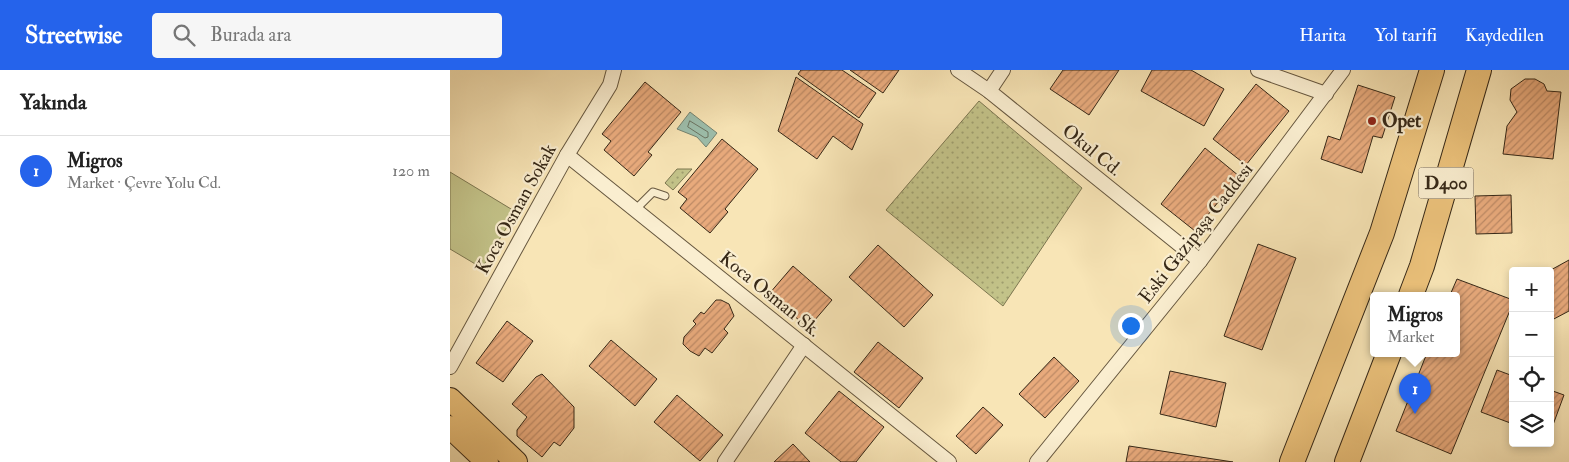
<!DOCTYPE html>
<html lang="tr">
<meta charset="utf-8">
<style>
body{margin:0;font-family:"IM FELL Double Pica",serif;background:#f6f6f6;color:#222}
.controls{position:absolute;right:15px;bottom:15px;display:grid;overflow:hidden;border-radius:5px;box-shadow:0 2px 8px #0003}
.controls button{width:45px;height:45px;display:grid;place-items:center;padding:0;border:0;border-bottom:1px solid #e0e0e0;background:#fff;color:#222;font:25px sans-serif}
.you{position:absolute;left:680px;top:255px;width:18px;height:18px;margin:-12px;border:4px solid #fff;border-radius:50%;background:#1a73e8;box-shadow:0 0 0 8px #1a73e833}
.badge{display:grid;place-items:center;width:32px;height:32px;border-radius:50%;background:#2563eb;color:#fff;font-size:16px;font-weight:700}
.pin{position:absolute;translate:-50% -41px;filter:drop-shadow(0 1px 2px #0008)}
.pin::after{content:'';position:absolute;top:26px;width:18px;height:15px;background:inherit;clip-path:polygon(0 0,100% 0,50% 100%)}
.popup{position:absolute;left:920px;top:222px;width:90px;height:65px;box-sizing:border-box;display:grid;place-content:center;border-radius:5px;background:#fff;filter:drop-shadow(0 1px 4px #0005);font-size:16px;white-space:nowrap;color:#767676}
.popup b{font-size:19px;color:#222}
.popup::after{content:'';position:absolute;left:50%;top:100%;margin-left:-10px;border:10px solid transparent;border-top-color:#fff}
.list{margin:0;padding:0;list-style:none}
h2{display:flex;justify-content:space-between;align-items:center;height:65px;margin:0;padding:0 20px;font-size:21px}
h2 small{font-size:16px;font-weight:400;color:#767676}
.list li{display:grid;grid-template-columns:32px 1fr auto;gap:15px;align-items:center;box-sizing:border-box;height:70px;padding:0 20px;border-top:1px solid #e0e0e0}
.list b{display:block;font-size:19px;white-space:nowrap}
.list p{margin:0;font-size:16px;white-space:nowrap;color:#767676}
.list em{font-size:16px;font-style:normal;color:#767676}
.icon{flex:none;width:28px;height:28px;fill:none;stroke:currentColor;stroke-width:2;stroke-linecap:round;stroke-linejoin:round}
.map{position:relative;flex:none;width:1119px;height:392px;overflow:hidden}
header{display:flex;align-items:center;gap:30px;box-sizing:border-box;height:70px;padding:0 25px;background:#2563eb;color:#fff}
header strong{font-size:24px}
nav{display:flex;gap:28px;margin-inline-start:auto;font-size:18px}
.search{width:350px;height:45px;background:#f6f6f6;display:flex;align-items:center;gap:12px;box-sizing:border-box;padding:0 18px;border-radius:5px;color:#767676;font-size:19px}
main{display:flex}
aside{flex:1;background:#fff}
.map>svg:first-child{display:block}
.grass{fill:url(#grass-dots);stroke:#7c7650}
.pitch{fill:#c3c389;stroke:#7c7650}
.water{fill:#9dbfad;stroke:#748371}
.lines{fill:none;stroke-linecap:round;stroke-linejoin:round}
.shore{stroke:#6a7462;stroke-width:1}
.building{fill:url(#building-hatch);stroke:#362817}
.service-casing{stroke:#66573f;stroke-width:9}
.minor-casing{stroke:#66573f;stroke-width:16}
.primary-casing{stroke:#362817;stroke-width:24}
.trunk-casing{stroke:#362817;stroke-width:26}
.service{stroke:#faeed0;stroke-width:7}
.minor{stroke:#faeed0;stroke-width:14}
.primary{stroke:#ecc27b;stroke-width:22}
.trunk{stroke:#ecc27b;stroke-width:24}
.poi-dot{fill:#8f2418;stroke:#faeed0;stroke-width:2}
.labels{text-anchor:middle;dominant-baseline:central;stroke-width:4.5;stroke-linejoin:round;paint-order:stroke}
.shield{fill:#faeed0;stroke:#71634e;stroke-width:1}
.shield-label{font-size:18px;font-weight:bold;fill:#362817}
.poi-label{font-size:19px;font-weight:bold;fill:#362817;stroke:#faeed0;text-anchor:start}
.street-label{font-size:19px;fill:#362817;stroke:#faeed0}
</style>
<header>
<strong>Streetwise</strong>
<div class="search"><svg class="icon" aria-label="search" viewBox="0 0 24 24"><circle cx="10" cy="10" r="6"/><path d="M15 15l6 6"/></svg>Burada ara</div>
<nav><a>Harita</a><a>Yol tarifi</a><a>Kaydedilen</a></nav>
</header>
<main>
<aside>
<h2>Yakında<small></small></h2>
<ul class="list">
<li><span class="badge">1</span><div><b>Migros</b><p>Market · Çevre Yolu Cd.</p></div><em>120 m</em></li>
</ul>
</aside>
<div class="map">
<svg width="1119" height="392" viewBox="0 0 1119 392">
<defs>
<pattern id="grass-dots" width="8" height="8" patternUnits="userSpaceOnUse" patternTransform="scale(1.25)"><rect width="8" height="8" fill="#c3c389"/><path d="M2 2h.1M6 6h.1" fill="none" stroke="#9f9e6f" stroke-width="1.8" stroke-linecap="round"/></pattern>
<pattern id="building-hatch" width="6" height="6" patternUnits="userSpaceOnUse" patternTransform="scale(1.25)"><rect width="6" height="6" fill="#e8aa7c"/><path d="M-1 1l2-2M0 6l6-6M5 7l2-2" fill="none" stroke="#bd8a65"/></pattern>
</defs>
<rect width="100%" height="100%" fill="#f8e5b6"/>
<filter id="stains"><feTurbulence type="fractalNoise" baseFrequency=".004" numOctaves="4"/><feColorMatrix values="0 0 0 0 .2 0 0 0 0 .09 0 0 0 0 .02 0 0 0 .5 -.17"/></filter>
<radialGradient id="worn" r=".72"><stop offset=".6" stop-color="#630" stop-opacity="0"/><stop offset="1" stop-color="#630" stop-opacity=".3"/></radialGradient>
<g class="grass">
<path d="M529 31 632 118 553 236 436 140Z"/>
<path d="M227 99H242L223 120 215 113Z"/>
</g>
<path class="pitch" d="M0 102 66 142 32 198 0 179Z"/>
<path class="water" d="M240 42 267 63 256 77 247 67 227 59Z"/>
<g class="lines">
<path class="shore" d="M240 51 258 62V67L255 68 238 57Z"/>
</g>
<g class="building">
<path d="M351 0H392L426 23 409 48 348 4Z"/>
<path d="M400 0H449L433 23Z"/>
<path d="M613 0H669L639 45 600 19Z"/>
<path d="M702 0H741L774 19 754 56 691 21Z"/>
<path d="M346 7 413 54 402 80 383 66 367 89 328 61Z"/>
<path d="M1075 9H1085L1094 14 1097 21 1111 22 1103 89 1053 84 1057 56 1067 42 1060 30 1061 19Z"/>
<path d="M195 12 231 42 198 82 202 85 184 106 154 80 161 71 152 64Z"/>
<path d="M806 14 839 41 796 95 763 69Z"/>
<path d="M908 15 945 27 932 68 923 66 912 103 871 89 878 66 890 70Z"/>
<path d="M272 69 308 99 275 139 278 142 260 163 230 138 237 129 228 122Z"/>
<path d="M755 78 789 106 745 161 711 134Z"/>
<path d="M1061 125 1062 163 1026 164 1025 126Z"/>
<path d="M808 174 846 188 812 280 774 266Z"/>
<path d="M428 175 483 225 454 257 399 207Z"/>
<path d="M1119 190V241L1100 251 1099 201Z"/>
<path d="M343 196 382 230 358 258 319 224Z"/>
<path d="M1007 209 1063 230V233L1001 384 946 361 977 283H1006V225H1000Z"/>
<path d="M266 230H271L279 234 284 246 274 259 278 263 262 283 255 278 249 286 240 281 233 274 234 267 246 254 243 251 251 242 254 244Z"/>
<path d="M57 251 83 271 53 312 26 293Z"/>
<path d="M161 270 207 309 185 336 139 296Z"/>
<path d="M428 272 473 308 449 338 404 302Z"/>
<path d="M604 287 629 311 595 348 569 324Z"/>
<path d="M1047 300 1063 306V354L1031 342Z"/>
<path d="M720 301 776 313 766 357 710 344Z"/>
<path d="M92 304 124 337V358L110 376 104 372 92 387 67 366V360L77 347 62 334 86 307Z"/>
<path d="M1100 320 1114 325 1100 363Z"/>
<path d="M389 321 434 357 406 392H391L355 363Z"/>
<path d="M227 325 273 365 250 391 204 352Z"/>
<path d="M533 337 553 355 526 384 506 366Z"/>
<path d="M343 374 360 392H324Z"/>
<path d="M679 376 783 392H676Z"/>
</g>
<g class="lines">
<g class="service-casing">
<path id="service" d="M185 140 203 122 215 126"/>
</g>
<g class="minor-casing">
<g id="minor">
<path d="M508 0 539 21 750 191"/>
<path d="M808 0 876 24"/>
<path d="M539 21 553 0"/>
<path d="M117 85 499 392"/>
<path d="M0 297 117 85 160 15 164 0"/>
<path d="M275 392 354 275"/>
<path d="M587 392 750 191 893 0"/>
</g>
</g>
<g class="primary-casing">
<g id="primary">
<path d="M0 329 66 392"/>
<path d="M0 357 37 392"/>
</g>
</g>
<g class="trunk-casing">
<g id="trunk">
<path d="M961 225 972 196 1029 0"/>
<path d="M842 392 932 163 982 0"/>
<path d="M897 392 939 283"/>
</g>
</g>
<use href="#service" class="service"/>
<use href="#minor" class="minor"/>
<use href="#primary" class="primary"/>
<use href="#trunk" class="trunk"/>
</g>
<circle class="poi-dot" cx="922" cy="51" r="5"/>
<g class="labels">
<rect class="shield" x="968.5" y="97.5" width="55" height="31" rx="4"/>
<g class="shield-label">
<text x="996" y="113">D400</text>
</g>
<g class="poi-label">
<text x="932" y="51">Opet</text>
</g>
<g class="street-label">
<text transform="translate(642 80) rotate(39)">Okul Cd.</text>
<text transform="translate(66 139) rotate(-61)">Koca Osman Sokak</text>
<text transform="translate(746 163) rotate(-52)">Eski Gazipaşa Caddesi</text>
<text transform="translate(320 224) rotate(39)">Koca Osman Sk.</text>
</g>
</g>
<rect width="100%" height="100%" filter="url(#stains)"/>
<rect width="100%" height="100%" fill="url(#worn)"/>
</svg>
<div class="controls">
<button>+</button>
<button>−</button>
<button><svg class="icon" aria-label="locate" viewBox="0 0 24 24"><circle cx="12" cy="12" r="6"/><path d="M12 2v4M12 18v4M2 12h4M18 12h4"/></svg></button>
<button><svg class="icon" aria-label="layers" viewBox="0 0 24 24"><path d="M12 4l9 5-9 5-9-5zM3 14l9 5 9-5"/></svg></button>
</div>
<div class="you"></div>
<div class="pin badge" style="left:965px;top:344px">1</div>
<div class="popup"><b>Migros</b>Market</div>
</div>
</main>
